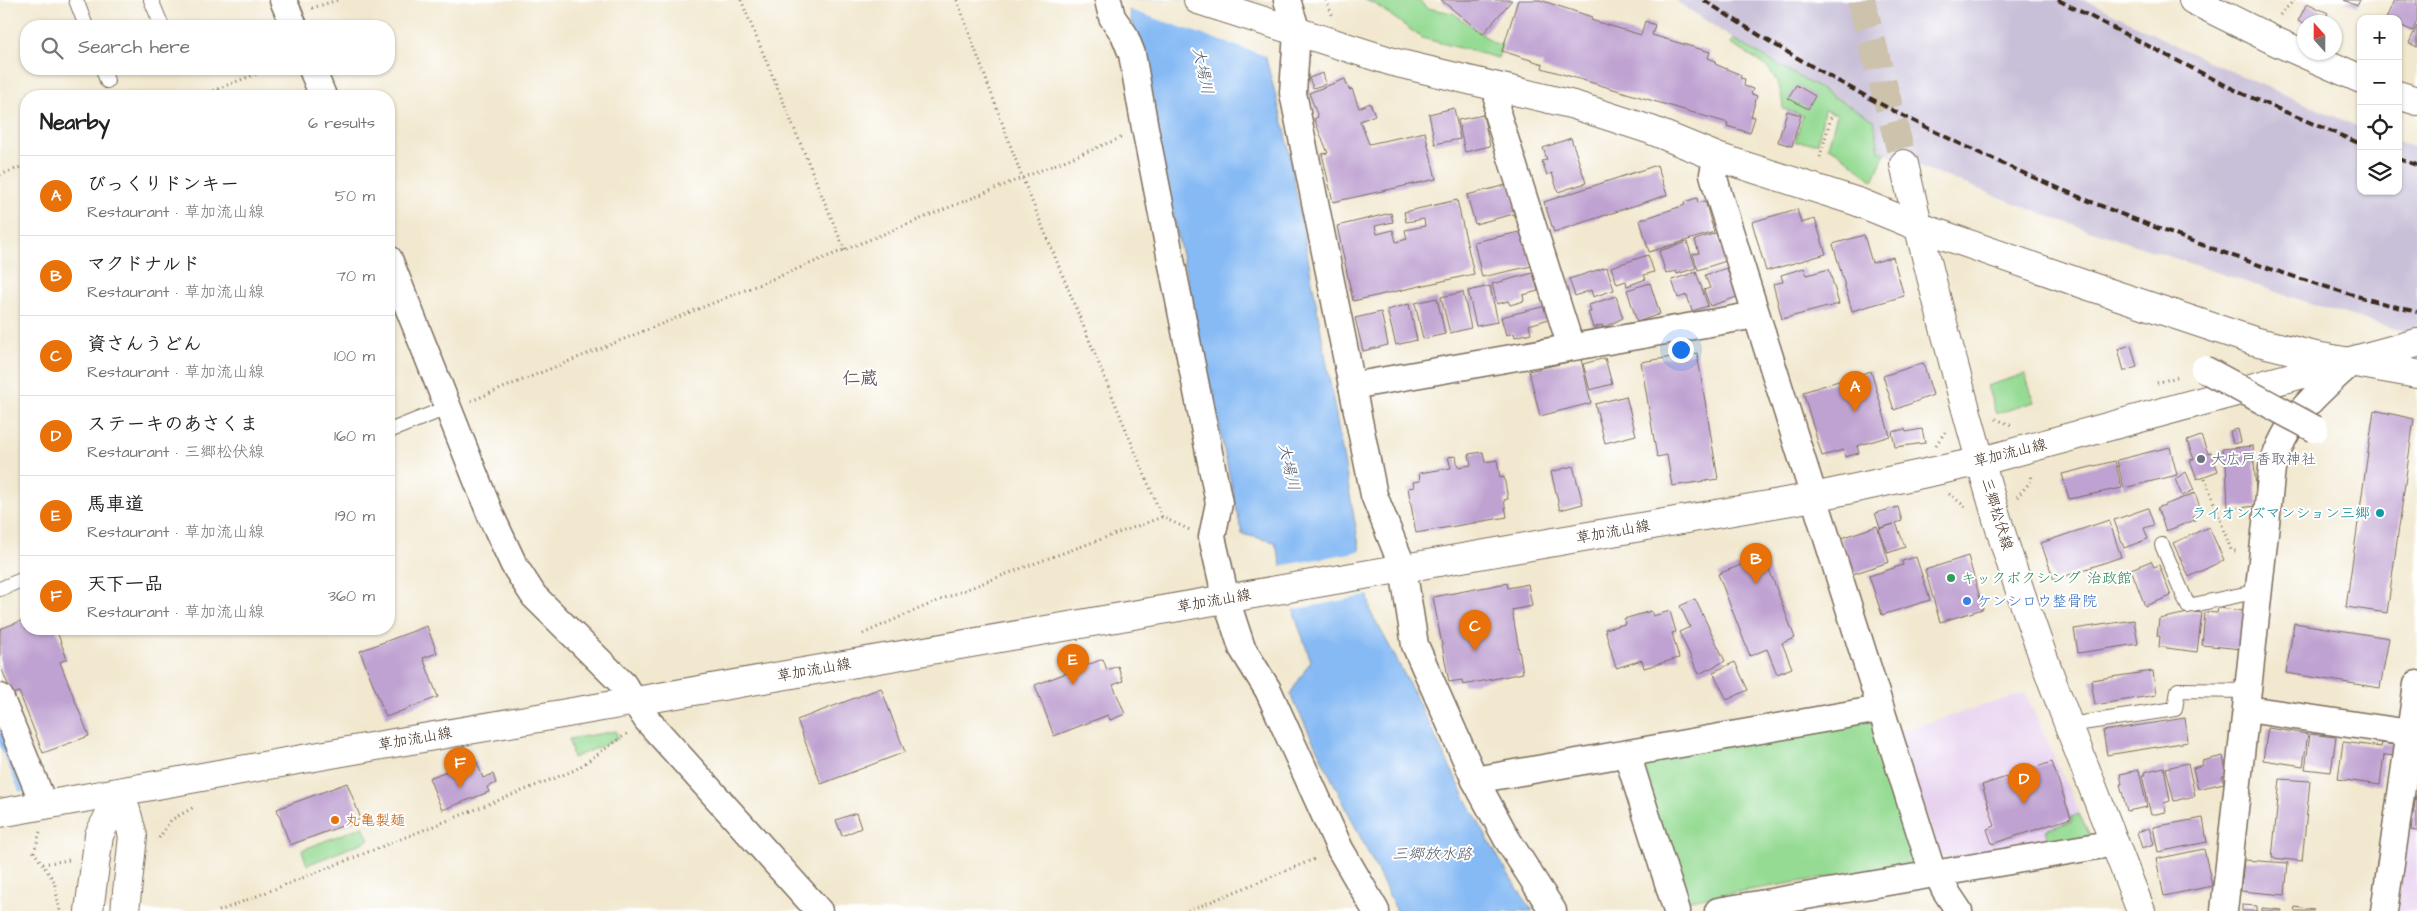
<!DOCTYPE html>
<meta charset="utf-8">
<style>
body{margin:0;font-family:"Architects Daughter","Klee One",sans-serif;background:#f6f6f6;color:#222}
.controls{position:absolute;right:15px;top:15px;display:grid;overflow:hidden;border-radius:10px;box-shadow:0 1px 4px #0004}
.controls button{width:45px;height:45px;display:grid;place-items:center;padding:0;border:0;border-bottom:1px solid #e0e0e0;background:#fff;color:#222;font:25px sans-serif}
.compass{position:absolute;left:2297px;top:15px;width:45px;height:45px;border-radius:50%;background:#fff;box-shadow:0 1px 4px #0004;rotate:339deg}
.you{position:absolute;left:1680px;top:349px;width:18px;height:18px;margin:-12px;border:4px solid #fff;border-radius:50%;background:#1a73e8;box-shadow:0 0 0 8px #1a73e833}
.badge{display:grid;place-items:center;width:32px;height:32px;border-radius:50%;background:#1f6fb2;color:#fff;font-size:16px;font-weight:700}
.pin{position:absolute;translate:-50% -41px;filter:drop-shadow(0 1px 2px #0008)}
.pin::after{content:'';position:absolute;top:26px;width:18px;height:15px;background:inherit;clip-path:polygon(0 0,100% 0,50% 100%)}
.list{margin:0;padding:0;list-style:none}
h2{display:flex;justify-content:space-between;align-items:center;height:65px;margin:0;padding:0 20px;font-size:21px}
h2 small{font-size:16px;font-weight:400;color:#767676}
.list li{display:grid;grid-template-columns:32px 1fr auto;gap:15px;align-items:center;box-sizing:border-box;height:80px;padding:0 20px;border-top:1px solid #e0e0e0}
.list b{display:block;font-size:19px;white-space:nowrap}
.list p{margin:0;font-size:16px;white-space:nowrap;color:#767676}
.list em{font-size:16px;font-style:normal;color:#767676}
.icon{flex:none;width:28px;height:28px;fill:none;stroke:currentColor;stroke-width:2;stroke-linecap:round;stroke-linejoin:round}
.map{position:relative;flex:none;width:2417px;height:911px;overflow:hidden}
.search{position:absolute;background:#fff;box-shadow:0 1px 4px #0004;left:20px;top:20px;width:375px;height:55px;display:flex;align-items:center;gap:12px;box-sizing:border-box;padding:0 18px;border-radius:20px;color:#767676;font-size:19px}
.panel{position:absolute;background:#fff;box-shadow:0 1px 4px #0004;left:20px;top:90px;width:375px;height:545px;border-radius:20px}
.map>svg:first-child{display:block}
.built{fill:#e7d2ef}
.industrial{fill:#c8bfd8}
.green{fill:#96db94;stroke:#688259}
.water{fill:#86baf4;stroke:#607289}
.pier{fill:#f1e8cf}
.lines{fill:none;stroke-linecap:round;stroke-linejoin:round}
.stream{stroke:#86baf4;stroke-width:8}
.building{fill:#bfa2d1}
.primary-tunnel{stroke:#cdc2ac;stroke-width:28;stroke-dasharray:28 14;stroke-linecap:butt}
.lane-casing{stroke:#7b6c5c;stroke-width:16}
.street-casing{stroke:#7b6c5c;stroke-width:29}
.secondary-casing{stroke:#7b6c5c;stroke-width:30}
.primary-casing{stroke:#7b6c5c;stroke-width:30}
.path{stroke:#7b6c5c;stroke-width:3;stroke-dasharray:1 4;stroke-linecap:butt}
.lane{stroke:#fff;stroke-width:14}
.street{stroke:#fff;stroke-width:26}
.secondary{stroke:#fff;stroke-width:28}
.primary{stroke:#fff;stroke-width:28}
.rail{stroke:#3b2a1e;stroke-width:4;stroke-dasharray:8 4;stroke-linecap:butt}
.street-bridge-casing{stroke:#7b6c5c;stroke-width:29;stroke-linecap:butt}
.street-bridge{stroke:#fff;stroke-width:26}
.worship-dot{fill:#6b7280;stroke:#fff;stroke-width:2}
.culture-dot{fill:#0f9aa8;stroke:#fff;stroke-width:2}
.leisure-dot{fill:#2e9e5b;stroke:#fff;stroke-width:2}
.shop-dot{fill:#3f7fe0;stroke:#fff;stroke-width:2}
.food-dot{fill:#e8710a;stroke:#fff;stroke-width:2}
.labels{text-anchor:middle;dominant-baseline:central;stroke-width:4;stroke-linejoin:round;paint-order:stroke}
.street-label{font-size:15px;fill:#3b2a1e;stroke:#fff}
.worship-label{font-size:15px;fill:#5b616d;stroke:#fff;text-anchor:start}
.culture-label{font-size:15px;fill:#0d838f;stroke:#fff;text-anchor:end}
.leisure-label{font-size:15px;fill:#27864d;stroke:#fff;text-anchor:start}
.shop-label{font-size:15px;fill:#366cbe;stroke:#fff;text-anchor:start}
.food-label{font-size:15px;fill:#c56008;stroke:#fff;text-anchor:start}
.water-label{font-size:16px;font-style:italic;fill:#555c69;stroke:#fff}
.quarter-label{font-size:18px;font-weight:bold;fill:#69545d;stroke:#fff}
</style>
<div class="map">
<svg width="2417" height="911" viewBox="0 0 2417 911">
<rect width="100%" height="100%" fill="#fff"/>
<filter id="ink" filterUnits="userSpaceOnUse"><feTurbulence type="fractalNoise" baseFrequency=".02" numOctaves="2"/><feDisplacementMap in="SourceGraphic" scale="10" xChannelSelector="R" yChannelSelector="G"/><feConvolveMatrix kernelMatrix="1 2 1 2 8 2 1 2 1" color-interpolation-filters="sRGB"/></filter>
<filter id="wash" filterUnits="userSpaceOnUse"><feTurbulence type="fractalNoise" baseFrequency=".0096" numOctaves="4" result="noise"/><feDisplacementMap in="SourceGraphic" scale="20" xChannelSelector="R" yChannelSelector="G"/><feGaussianBlur stdDeviation="1.12" result="paint"/><feColorMatrix in="noise" values="0 0 0 0 0 0 0 0 0 0 0 0 0 0 0 0 0 1.4 0 .05"/><feComposite in="paint" operator="in"/></filter>
<g filter="url(#wash)">
<rect width="100%" height="100%" fill="#f1e8cf"/>
<g class="built">
<path d="M2025 693 2090 836 1952 861 1940 854 1897 732Z"/>
<path d="M2417 745V911H2393Z"/>
</g>
<path class="industrial" d="M1675 0H2086L2201 58 2361 128V191H2398V142L2417 149V335L2328 309 2062 221 1879 151 1874 120 1733 39Z"/>
<g class="green">
<path d="M1365 0H1418L1427 8 1453 13 1494 43 1502 44 1498 58 1422 38 1375 4Z"/>
<path d="M1733 39 1874 120 1879 151 1885 153 1873 181 1840 153 1828 147 1837 114 1824 110 1818 143 1795 142 1803 115 1783 109C1781 70 1761 61 1730 44Z"/>
<path d="M2025 374 2034 402 1996 414 1987 386Z"/>
<path d="M1866 719 1875 726 1919 862 1683 901 1640 761Z"/>
<path d="M616 731 618 739 573 758 569 739Z"/>
<path d="M2079 814 2090 836 2029 847 2028 843 2048 839 2045 830 2072 821 2071 817Z"/>
<path d="M363 826 369 840 307 865 302 850Z"/>
</g>
<path class="water" d="M1127 0H1259L1266 59 1286 134 1371 613C1428 711 1467 819 1533 911H1397L1290 694 1311 661 1297 622 1275 542 1242 534Z"/>
<g class="pier">
<path d="M1125 0H1262L1269 57 1127 9Z"/>
<path d="M1361 551 1370 595 1292 610 1280 566Z"/>
</g>
<g class="lines">
<path class="stream" d="M0 735 22 788"/>
</g>
<g id="blocks">
<g class="building">
<path d="M1441 0H1512L1483 34Z"/>
<path d="M1518 0H1540L1592 17 1591 20 1641 35 1645 21 1655 25 1652 35 1710 52 1708 58 1716 61 1715 64 1741 75 1740 78 1745 79 1744 86 1753 89 1751 94 1757 96 1751 116 1755 117 1750 133 1727 126 1728 123 1542 68 1543 64 1502 51Z"/>
<path d="M2344 0H2360L2357 6Z"/>
<path d="M2394 0H2417V21L2413 31 2398 24V19H2386Z"/>
<path d="M2307 3 2328 13 2323 22H2304V24L2298 21Z"/>
<path d="M2417 26V47L2409 43Z"/>
<path d="M1323 73 1326 84 1313 88 1309 78Z"/>
<path d="M1345 79 1349 90 1352 89 1359 108 1370 103 1375 115 1360 121 1369 144 1425 132 1436 179 1333 202 1322 154 1328 153 1314 119 1318 117 1309 93Z"/>
<path d="M1796 85 1815 96 1808 109 1788 98Z"/>
<path d="M1454 108 1460 139 1435 144 1429 114Z"/>
<path d="M1787 111 1801 115 1792 146 1778 142Z"/>
<path d="M1483 115 1490 146 1465 152 1458 120Z"/>
<path d="M1571 138 1586 183 1558 192 1552 173 1547 175 1542 161 1547 160 1543 148Z"/>
<path d="M1657 165 1667 195 1554 232 1544 202Z"/>
<path d="M1510 184 1518 213 1475 224 1467 195Z"/>
<path d="M1697 198 1698 203 1705 201 1714 232 1649 252 1640 220 1685 205 1684 202Z"/>
<path d="M1457 200 1474 274 1353 301 1337 226 1391 213 1393 222 1375 226 1377 234 1393 230 1396 242 1407 239 1405 230 1425 226 1424 219 1406 222 1404 212Z"/>
<path d="M1797 209 1801 223 1815 219 1826 254 1766 271 1752 222Z"/>
<path d="M1524 231 1532 266 1482 277 1474 242Z"/>
<path d="M1716 233 1726 261 1698 270 1693 254 1699 253 1695 240Z"/>
<path d="M1864 235 1872 263 1893 257 1904 296 1852 311 1833 244Z"/>
<path d="M1687 242 1696 268 1677 274 1676 271 1666 274 1659 251Z"/>
<path d="M1648 255 1654 272 1644 275 1646 279 1627 286 1626 281 1617 284 1611 267Z"/>
<path d="M1607 267 1614 290 1593 297 1591 290 1575 296 1569 279Z"/>
<path d="M1727 268 1737 297 1710 306 1704 290 1710 288 1705 275Z"/>
<path d="M1804 268 1807 275 1829 269 1839 304 1782 319 1773 284 1783 282 1781 275Z"/>
<path d="M1696 272 1708 306 1692 311 1687 295 1678 298 1672 280Z"/>
<path d="M1533 273 1538 291 1523 295 1524 301 1510 305 1508 301 1497 304 1492 284Z"/>
<path d="M1650 283 1660 314 1637 322 1627 290Z"/>
<path d="M1490 286 1498 322 1476 326 1468 291Z"/>
<path d="M1463 292 1471 328 1450 333 1441 297Z"/>
<path d="M1616 296 1623 318 1603 328 1602 325 1593 328 1588 312H1591L1589 305Z"/>
<path d="M1437 298 1445 334 1423 339 1415 303Z"/>
<path d="M1409 304 1417 340 1396 345 1387 310Z"/>
<path d="M1546 306 1549 319 1529 325 1531 333 1515 337 1514 333 1506 335 1501 317Z"/>
<path d="M1381 312 1388 345 1363 351 1355 318Z"/>
<path d="M2131 345 2137 367 2124 371 2118 349Z"/>
<path d="M1697 353 1718 479 1672 486 1667 455 1657 457 1641 362Z"/>
<path d="M1605 358 1612 384 1590 390 1583 364Z"/>
<path d="M1581 359 1591 403 1540 416 1529 371Z"/>
<path d="M1923 363 1933 395 1894 410 1883 376Z"/>
<path d="M1871 371 1890 436 1857 446 1859 453 1845 457 1843 450 1822 456 1803 392Z"/>
<path d="M1626 396 1636 435 1605 443 1595 404Z"/>
<path d="M2374 410 2414 419 2387 613 2346 607Z"/>
<path d="M1905 429 1906 432 1922 429 1925 443 1895 447 1892 432Z"/>
<path d="M2238 429 2241 442 2233 444 2230 431Z"/>
<path d="M2201 436 2208 453 2211 452 2218 471 2197 479 2190 460 2194 459 2187 441Z"/>
<path d="M2253 446 2257 506 2228 509 2226 462 2224 463 2222 449Z"/>
<path d="M2170 447 2177 475 2124 488 2117 460Z"/>
<path d="M1483 452 1485 462 1497 460 1500 478 1504 477 1508 499 1504 500 1507 517 1416 533 1408 488 1414 487 1413 482 1420 481 1419 473 1451 468 1448 457 1456 456 1458 467 1471 465 1469 454Z"/>
<path d="M2115 461 2122 488 2069 499 2062 474Z"/>
<path d="M1573 466 1583 504 1560 510 1551 472Z"/>
<path d="M2186 472 2194 490 2182 496 2175 479Z"/>
<path d="M2195 493 2202 513 2193 516 2195 520 2166 531 2157 508Z"/>
<path d="M1898 507 1902 521 1896 523 1905 547 1888 553 1879 529 1894 524 1880 528 1875 513Z"/>
<path d="M2148 508 2154 525 2144 528 2148 539 2124 548 2114 520Z"/>
<path d="M2109 520 2121 557 2054 580 2041 543Z"/>
<path d="M1877 526 1889 562 1853 574 1841 538Z"/>
<path d="M2209 527 2224 560 2189 577 2173 543Z"/>
<path d="M1764 556 1795 638 1782 643 1792 668 1777 674 1767 649 1750 656 1718 574Z"/>
<path d="M1968 556 1983 609 1940 622 1925 570Z"/>
<path d="M1916 557 1930 600 1882 615 1869 576 1903 565 1902 561Z"/>
<path d="M2151 561 2154 567 2159 565 2171 596 2145 606 2131 569Z"/>
<path d="M1507 583 1508 588 1528 584 1532 606 1512 610 1523 673 1463 685 1462 680 1449 682 1433 597Z"/>
<path d="M1695 599 1725 661 1699 674 1679 632 1690 627 1680 606Z"/>
<path d="M2218 608 2246 611 2241 649 2202 645 2205 612 2217 613Z"/>
<path d="M1651 611 1653 616 1670 611 1676 632 1672 633 1679 658 1644 668 1642 660 1616 668 1605 629 1625 624 1624 619Z"/>
<path d="M2193 612 2202 613 2197 652 2159 647 2160 636H2157L2159 619Z"/>
<path d="M26 619V629H56L67 659 60 662 89 736 43 753 19 692 12 694 0 665V629Z"/>
<path d="M2134 620 2138 644 2078 653 2074 629Z"/>
<path d="M2294 623 2389 638 2380 688 2286 673Z"/>
<path d="M427 626 437 653 423 658 438 697 386 717 360 651Z"/>
<path d="M1103 659 1107 670 1118 666 1123 681 1113 685 1125 714 1110 720 1108 715 1054 736 1035 685Z"/>
<path d="M1735 662 1748 690 1727 700 1713 672Z"/>
<path d="M2153 671 2156 695 2095 705 2091 680Z"/>
<path d="M881 688 905 752 821 784 797 720Z"/>
<path d="M2185 718 2188 742 2107 755 2103 731Z"/>
<path d="M2268 728 2308 734 2303 766 2263 760Z"/>
<path d="M2310 734 2336 737 2331 772 2305 769Z"/>
<path d="M2343 742 2381 747 2382 743 2400 746 2398 756 2384 755 2380 785 2338 779Z"/>
<path d="M2223 756 2227 775 2222 776 2224 783 2198 789 2193 768 2203 765 2202 761Z"/>
<path d="M476 760 483 778 493 774 496 783 487 787 489 792 442 810 429 778Z"/>
<path d="M2052 762 2071 818 1992 844 1987 829 1995 826 1982 785Z"/>
<path d="M2188 763 2195 796 2174 801 2166 768Z"/>
<path d="M2164 767 2170 801 2164 803 2166 812 2151 815 2142 775H2145L2144 772Z"/>
<path d="M2139 770 2147 807 2127 811 2120 784H2122L2120 774Z"/>
<path d="M2280 779 2310 781 2302 861 2272 858Z"/>
<path d="M347 783 361 819 290 845 277 809Z"/>
<path d="M2416 795H2417V831L2411 830Z"/>
<path d="M856 813 861 828 842 836 836 820Z"/>
<path d="M2203 818 2207 842 2158 852 2153 827Z"/>
<path d="M2149 828 2154 844 2142 848 2137 832Z"/>
<path d="M2204 849 2212 886 2164 896 2156 859Z"/>
<path d="M2244 860 2288 863 2285 895 2241 891Z"/>
<path d="M2242 905 2257 906V911H2242Z"/>
<path d="M2295 907 2314 910 2313 911H2294Z"/>
<path d="M2262 908 2282 910V911H2262Z"/>
</g>
</g>
</g>
<g filter="url(#ink)">
<use href="#blocks" fill-opacity="0" stroke="#7b6c5c" stroke-width="1"/>
<g class="lines">
<path class="primary-tunnel" d="M1861 0 1904 164"/>
<g class="lane-casing">
<g id="lane">
<path d="M76 0 86 26"/>
<path d="M151 0 162 26"/>
<path d="M103 69 107 81"/>
<path d="M389 431 449 407"/>
<path d="M2162 545 2188 606 2259 591"/>
<path d="M0 589 26 578"/>
<path d="M2069 725 2175 709 2178 690 2249 691"/>
</g>
</g>
<g class="street-casing">
<g id="street">
<path d="M283 0 294 26"/>
<path d="M1108 0 1112 17 1124 34 1132 54 1145 128 1219 503 1212 537 1226 599 1242 648 1268 690 1340 849 1376 911"/>
<path d="M1287 0 1297 32 1293 93 1374 495 1403 568 1415 645 1475 780 1507 839 1553 911"/>
<path d="M312 69 323 96"/>
<path d="M1499 89 1497 113 1571 347"/>
<path d="M1717 157 1713 174 1719 196 1933 874"/>
<path d="M389 259 491 516 514 565 534 596 623 684 647 720 819 911"/>
<path d="M1352 386 1756 315"/>
<path d="M0 697 44 805"/>
<path d="M2247 709 2410 733"/>
<path d="M1627 754 1677 911"/>
<path d="M1475 780 1880 709"/>
<path d="M1937 873 1945 890 1959 911"/>
<path d="M1718 911 2115 843"/>
<path d="M2224 911 2272 468C2285 419 2316 394 2352 362"/>
<path d="M2384 911 2417 684"/>
</g>
</g>
<g class="secondary-casing">
<g id="secondary">
<path d="M1198 0 1393 62 1574 105 1651 130 1717 157 1858 202 1917 226 2089 286 2254 341 2316 356 2417 374"/>
<path d="M2193 0 2277 42 2361 79"/>
<path d="M2398 95 2417 101"/>
<path d="M121 792 133 836 125 911"/>
<path d="M89 911 99 835 121 792"/>
</g>
</g>
<g class="primary-casing">
<g id="primary">
<path d="M1904 164C1931 283 1963 402 1997 519 2037 652 2091 781 2141 911"/>
<path d="M0 813 365 748 1814 497 1982 461 2417 343"/>
</g>
</g>
<g class="path">
<path d="M741 0 845 251"/>
<path d="M957 0 1022 177 1162 517 1190 530"/>
<path d="M1326 0 1333 17"/>
<path d="M312 8 338 0"/>
<path d="M2280 15 2294 0"/>
<path d="M199 96 269 69"/>
<path d="M1820 157 1832 114"/>
<path d="M0 175 26 165"/>
<path d="M2157 383 2180 376"/>
<path d="M471 401 1123 137"/>
<path d="M1996 419 2013 426"/>
<path d="M1936 445 1945 432"/>
<path d="M2205 478 2231 550 2239 552"/>
<path d="M1949 494 1966 507"/>
<path d="M2017 497 2032 480 2031 475"/>
<path d="M863 634C960 588 1062 554 1162 517"/>
<path d="M40 832 34 852 54 881 60 911"/>
<path d="M159 838 171 820 194 807"/>
<path d="M43 864 69 860"/>
<path d="M219 911 575 770 628 733"/>
<path d="M1188 911 1317 858"/>
</g>
<use href="#lane" class="lane"/>
<use href="#street" class="street"/>
<use href="#secondary" class="secondary"/>
<use href="#primary" class="primary"/>
<g class="rail">
<path d="M1704 0C1857 101 2027 181 2200 244 2271 270 2343 294 2417 312"/>
<path d="M2058 0 2243 94 2361 144"/>
<path d="M2398 159 2417 165"/>
</g>
<g class="street-bridge-casing">
<path id="street-bridge" d="M2204 369 2315 429"/>
</g>
<use href="#street-bridge" class="street-bridge"/>
</g>
</g>
<circle class="worship-dot" cx="2201" cy="459" r="5"/>
<circle class="culture-dot" cx="2380" cy="513" r="5"/>
<circle class="leisure-dot" cx="1951" cy="578" r="5"/>
<circle class="shop-dot" cx="1967" cy="601" r="5"/>
<circle class="food-dot" cx="335" cy="820" r="5"/>
<g class="labels">
<g class="street-label">
<text transform="translate(2010 453) rotate(-14)">草加流山線</text>
<text transform="translate(1997 514) rotate(73)">三郷松伏線</text>
<text transform="translate(1613 532) rotate(-10)">草加流山線</text>
<text transform="translate(1214 601) rotate(-10)">草加流山線</text>
<text transform="translate(814 670) rotate(-10)">草加流山線</text>
<text transform="translate(415 739) rotate(-10)">草加流山線</text>
</g>
<g class="worship-label">
<text x="2211" y="459">大広戸香取神社</text>
</g>
<g class="culture-label">
<text x="2370" y="513">ライオンズマンション三郷</text>
</g>
<g class="leisure-label">
<text x="1961" y="578">キックボクシング 治政館</text>
</g>
<g class="shop-label">
<text x="1977" y="601">ケンシロウ整骨院</text>
</g>
<g class="food-label">
<text x="345" y="820">丸亀製麺</text>
</g>
<g class="water-label">
<text transform="translate(1203 71) rotate(78)">大場川</text>
<text transform="translate(1289 467) rotate(77)">大場川</text>
<text x="1432" y="854">三郷放水路</text>
</g>
<g class="quarter-label">
<text x="860" y="378">仁蔵</text>
</g>
</g>
</svg>
<div class="controls">
<button>+</button>
<button>−</button>
<button><svg class="icon" aria-label="locate" viewBox="0 0 24 24"><circle cx="12" cy="12" r="6"/><path d="M12 2v4M12 18v4M2 12h4M18 12h4"/></svg></button>
<button><svg class="icon" aria-label="layers" viewBox="0 0 24 24"><path d="M12 4l9 5-9 5-9-5zM3 14l9 5 9-5"/></svg></button>
</div>
<svg class="compass" viewBox="-18 -18 36 36"><path d="M0-13l5 13h-10z" fill="#e53935"/><path d="M0 13l5-13h-10z" fill="#767676"/></svg>
<div class="you"></div>
<div class="pin badge" style="left:1855px;top:412px;background:#e8710a">A</div>
<div class="pin badge" style="left:1756px;top:584px;background:#e8710a">B</div>
<div class="pin badge" style="left:1475px;top:651px;background:#e8710a">C</div>
<div class="pin badge" style="left:2024px;top:804px;background:#e8710a">D</div>
<div class="pin badge" style="left:1073px;top:685px;background:#e8710a">E</div>
<div class="pin badge" style="left:460px;top:788px;background:#e8710a">F</div>
<div class="search"><svg class="icon" aria-label="search" viewBox="0 0 24 24"><circle cx="10" cy="10" r="6"/><path d="M15 15l6 6"/></svg>Search here</div>
<section class="panel">
<h2>Nearby<small>6 results</small></h2>
<ul class="list">
<li><span class="badge" style="background:#e8710a">A</span><div><b>びっくりドンキー</b><p>Restaurant · 草加流山線</p></div><em>50 m</em></li>
<li><span class="badge" style="background:#e8710a">B</span><div><b>マクドナルド</b><p>Restaurant · 草加流山線</p></div><em>70 m</em></li>
<li><span class="badge" style="background:#e8710a">C</span><div><b>資さんうどん</b><p>Restaurant · 草加流山線</p></div><em>100 m</em></li>
<li><span class="badge" style="background:#e8710a">D</span><div><b>ステーキのあさくま</b><p>Restaurant · 三郷松伏線</p></div><em>160 m</em></li>
<li><span class="badge" style="background:#e8710a">E</span><div><b>馬車道</b><p>Restaurant · 草加流山線</p></div><em>190 m</em></li>
<li><span class="badge" style="background:#e8710a">F</span><div><b>天下一品</b><p>Restaurant · 草加流山線</p></div><em>360 m</em></li>
</ul>
</section>
</div>
